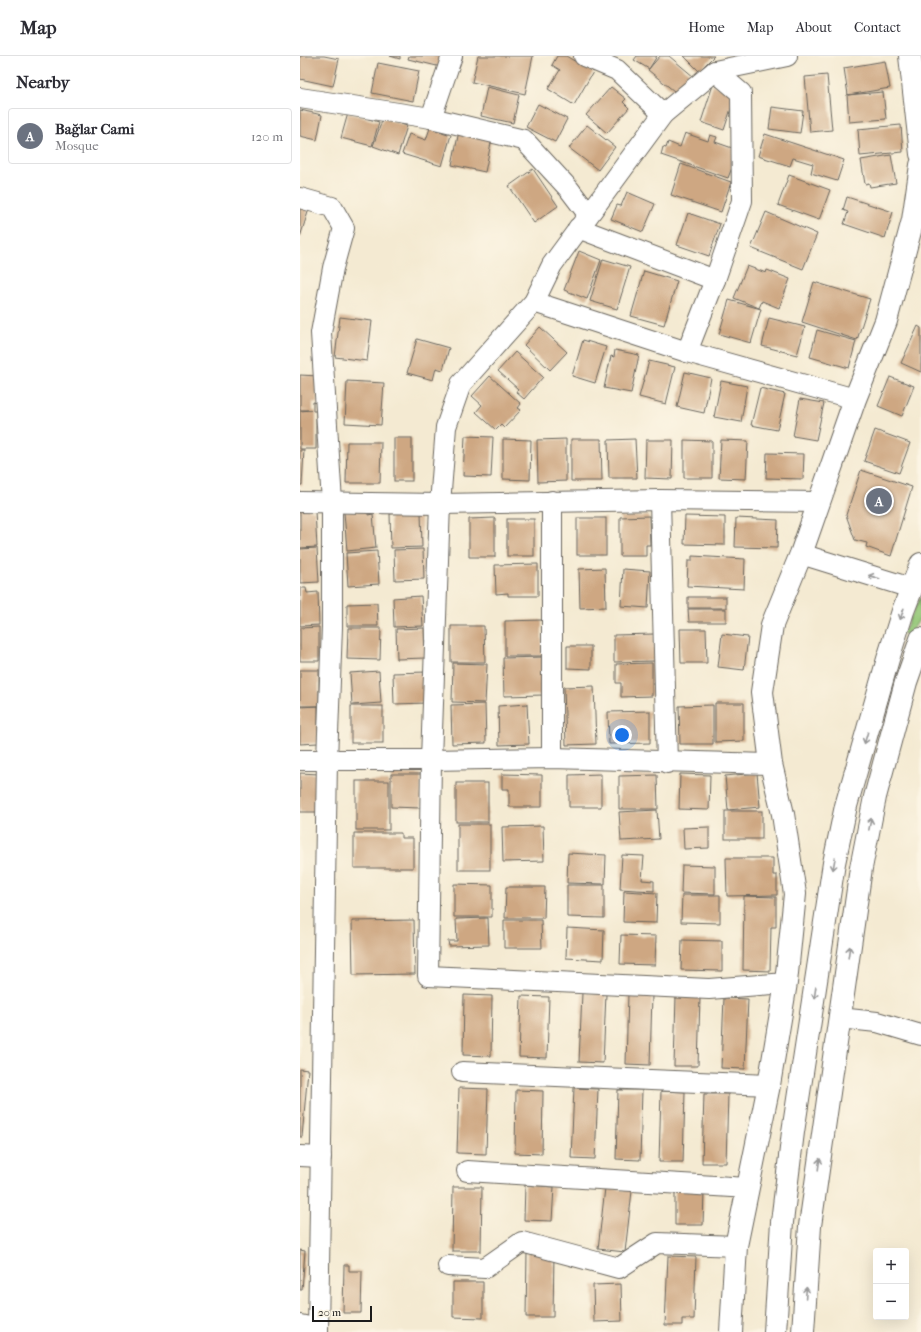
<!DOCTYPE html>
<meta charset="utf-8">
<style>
body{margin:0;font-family:"IM FELL French Canon",serif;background:#f7f7f7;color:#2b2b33}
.controls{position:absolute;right:12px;bottom:12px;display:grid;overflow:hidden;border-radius:4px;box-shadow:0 4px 16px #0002}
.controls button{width:36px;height:36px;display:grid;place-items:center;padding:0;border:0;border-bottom:1px solid #e1e1e2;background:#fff;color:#2b2b33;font:20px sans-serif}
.scale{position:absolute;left:12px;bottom:10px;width:60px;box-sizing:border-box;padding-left:4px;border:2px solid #1c1c1c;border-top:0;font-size:11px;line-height:14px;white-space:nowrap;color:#1c1c1c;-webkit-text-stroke:3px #fcf5e5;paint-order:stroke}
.you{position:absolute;left:322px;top:679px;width:14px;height:14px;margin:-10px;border:3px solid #fff;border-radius:50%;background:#1a73e8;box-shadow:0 0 0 6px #1a73e833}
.badge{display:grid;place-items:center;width:26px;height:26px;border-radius:50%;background:#c8321e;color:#fff;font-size:13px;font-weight:700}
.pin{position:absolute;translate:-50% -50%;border:2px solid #fff;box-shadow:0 1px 4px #0006}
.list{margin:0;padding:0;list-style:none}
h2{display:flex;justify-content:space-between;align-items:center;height:52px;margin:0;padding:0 16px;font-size:17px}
h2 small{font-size:13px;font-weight:400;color:#7c7c81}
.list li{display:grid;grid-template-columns:26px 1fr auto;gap:12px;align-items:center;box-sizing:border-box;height:56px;margin:0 8px 8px;padding:0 8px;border:1px solid #e1e1e2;border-radius:4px}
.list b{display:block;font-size:15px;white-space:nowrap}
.list p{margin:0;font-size:13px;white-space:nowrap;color:#7c7c81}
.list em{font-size:13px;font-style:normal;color:#7c7c81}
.map{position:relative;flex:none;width:621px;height:1276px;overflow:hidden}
header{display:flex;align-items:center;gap:24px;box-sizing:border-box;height:56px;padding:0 20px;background:#fff;border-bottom:1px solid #e1e1e2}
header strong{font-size:19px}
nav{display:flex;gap:22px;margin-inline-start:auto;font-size:14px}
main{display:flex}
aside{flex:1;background:#fff}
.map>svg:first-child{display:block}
.green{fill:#94c778;stroke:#58724a}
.building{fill:#cea782}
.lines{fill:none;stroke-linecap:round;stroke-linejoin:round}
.minor-casing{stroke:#68645c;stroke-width:22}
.secondary-casing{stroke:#68645c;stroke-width:24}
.minor{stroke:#fff;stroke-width:20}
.secondary{stroke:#fff;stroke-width:22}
.oneway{stroke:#999}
</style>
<header>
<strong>Map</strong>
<nav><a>Home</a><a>Map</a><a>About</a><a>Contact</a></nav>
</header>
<main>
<aside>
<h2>Nearby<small></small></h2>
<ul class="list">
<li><span class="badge" style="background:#6b7280">A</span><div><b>Bağlar Cami</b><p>Mosque</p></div><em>120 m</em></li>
</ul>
</aside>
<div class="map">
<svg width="621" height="1276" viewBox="0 0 621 1276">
<rect width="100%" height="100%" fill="#fcf5e5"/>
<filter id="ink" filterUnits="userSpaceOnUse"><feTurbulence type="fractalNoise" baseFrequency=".025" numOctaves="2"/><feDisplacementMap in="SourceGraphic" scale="8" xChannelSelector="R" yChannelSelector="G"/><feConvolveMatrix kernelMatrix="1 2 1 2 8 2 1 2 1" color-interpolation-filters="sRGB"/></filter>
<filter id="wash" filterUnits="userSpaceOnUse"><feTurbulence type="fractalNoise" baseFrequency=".012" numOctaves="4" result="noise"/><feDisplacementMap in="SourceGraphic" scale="16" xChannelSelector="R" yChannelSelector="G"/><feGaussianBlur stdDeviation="0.9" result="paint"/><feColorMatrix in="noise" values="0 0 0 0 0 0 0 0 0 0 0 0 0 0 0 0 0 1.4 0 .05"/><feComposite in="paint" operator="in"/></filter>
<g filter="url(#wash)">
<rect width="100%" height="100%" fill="#f4ead2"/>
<path class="green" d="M621 540V561L609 580 603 577Z"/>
<g id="blocks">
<g class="building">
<path d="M0 0H24L39 3 33 30 0 23Z"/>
<path d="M90 0H100V3Z"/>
<path d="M109 0H143L141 11 108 3Z"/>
<path d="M178 0H233L225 38 172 26Z"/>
<path d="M257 0H266L293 16 274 49 248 33 260 14 252 9Z"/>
<path d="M337 0H357L349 13 334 4Z"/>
<path d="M360 0H369L394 21 379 39 348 14Z"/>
<path d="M384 0H414L399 15Z"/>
<path d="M585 5 590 32 548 39 544 12Z"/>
<path d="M78 7 119 15 113 45 72 37Z"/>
<path d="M527 19 532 74 510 76 505 21Z"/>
<path d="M413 29 436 37 424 74 401 66Z"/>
<path d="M187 31 219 39 213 67 181 60Z"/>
<path d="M311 31 326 43 323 46 329 52 307 77 286 59Z"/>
<path d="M583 36 586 63 549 66 547 39Z"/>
<path d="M238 48 267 63 255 86 226 71Z"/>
<path d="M472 51 503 55 500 77 469 73Z"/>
<path d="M0 54 22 59 17 84 0 80Z"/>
<path d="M48 57 79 66 72 90 41 82Z"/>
<path d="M83 62 107 70 98 99 73 90Z"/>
<path d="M287 69 315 91 298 114 269 92Z"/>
<path d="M601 69 603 96 560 100 558 73Z"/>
<path d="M130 72 151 79 142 110 102 98 109 78 126 84Z"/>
<path d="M159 75 192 82 185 116 152 109Z"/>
<path d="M385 77 408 85 410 79 417 81 415 86 435 93 432 102 435 103 428 122 361 99 363 91 366 92 368 86 380 91Z"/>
<path d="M465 78 544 104 537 125 511 117 513 108 493 102 490 110 458 100Z"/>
<path d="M591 99 596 127 570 131 569 127 565 128 561 104Z"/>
<path d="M381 108 431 126 421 156 371 139Z"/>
<path d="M233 113 258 150 234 167 209 130Z"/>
<path d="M489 119 530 134 519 164 478 149Z"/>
<path d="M327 136 355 148 343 176 311 163 317 149 321 150Z"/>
<path d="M547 141 593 156 585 182 544 168 548 156 543 154Z"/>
<path d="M0 150 9 153 0 181Z"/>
<path d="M466 156 517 178 503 213 451 192Z"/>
<path d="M388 157 420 168 409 200 377 189Z"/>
<path d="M279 195 301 204 287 243 264 234Z"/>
<path d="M303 203 330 211 317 253 290 245Z"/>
<path d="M447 210 466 217 467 214 490 223 479 252 462 245 459 252 434 242Z"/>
<path d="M344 215 377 225 364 269 331 260Z"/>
<path d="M514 226 570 243 557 284 502 266Z"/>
<path d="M429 244 461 253 451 287 419 278Z"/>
<path d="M40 261 72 265 67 305 35 301Z"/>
<path d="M469 262 505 271 497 299 462 290Z"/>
<path d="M618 270 621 272V316L601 307Z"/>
<path d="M240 271 267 296 250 314 224 289Z"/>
<path d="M517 274 556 285 549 312 510 301Z"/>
<path d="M117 283 149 292 143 314 136 312 133 324 107 317Z"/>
<path d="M283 284 306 291 295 327 272 320Z"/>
<path d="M315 294 339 299 331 337 304 332 311 300 314 301Z"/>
<path d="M215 296 243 321 224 343 216 336 218 333 198 315Z"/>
<path d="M349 305 375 311 366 348 339 341Z"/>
<path d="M385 316 411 322 404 357 377 351Z"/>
<path d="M0 319 18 320 17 347 13 346V355H16V393H0V355L11 354H0Z"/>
<path d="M190 320 221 348 218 352 221 354 204 372 201 369 196 374 176 356 182 349 172 340Z"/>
<path d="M590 321 614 330 602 360 578 350Z"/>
<path d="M47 325 84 327 81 369 45 367Z"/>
<path d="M421 325 447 330 441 366 414 361Z"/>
<path d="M460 332 485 338 477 374 451 369Z"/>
<path d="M500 343 524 347 516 384 493 380Z"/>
<path d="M575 374 610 387 599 417 564 405Z"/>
<path d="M165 380 193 381 191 421 163 420Z"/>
<rect x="94" y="382" width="18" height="43"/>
<path d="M203 383 231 384 230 424 203 423Z"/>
<path d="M266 383V425L238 426 237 384Z"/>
<path d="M271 383H301L302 425H271Z"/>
<path d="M335 383 337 422H309L308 384Z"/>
<path d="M346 384H373L372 423 345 422Z"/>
<path d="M384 384 412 385V422H384Z"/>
<path d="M421 384 448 385 446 423 419 422Z"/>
<path d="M47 386H81L80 427H46Z"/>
<path d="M0 394H4L2 429H0Z"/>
<path d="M467 397 504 398 503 423 466 422Z"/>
<path d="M561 414 612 431 591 500 566 491 567 487 555 484 546 459Z"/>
<path d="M0 450 15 455 17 491 0 492Z"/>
<path d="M68 454V459L73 458 76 492 47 495 44 456Z"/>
<path d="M121 456 122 491 91 492 90 458Z"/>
<path d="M349 460 350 489H346V500H320V461Z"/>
<path d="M385 460 425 461V489L384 488Z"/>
<path d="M195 462V501H169V463Z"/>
<rect x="277" y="462" width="29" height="37"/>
<path d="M436 462 478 464 477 492 435 491Z"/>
<rect x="207" y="463" width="27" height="37"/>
<path d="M17 492 19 526 0 527V493Z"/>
<path d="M123 493 124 523 95 524 94 494Z"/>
<path d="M77 495 79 528 48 530 46 497Z"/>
<path d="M392 500 445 503 444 533 387 530 388 505H392Z"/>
<path d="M238 508V540H208V537L196 538 195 509Z"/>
<path d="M305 512 306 551 280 552 279 513Z"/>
<path d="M323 513 350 515 348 552 321 550Z"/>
<path d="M0 532H6L7 537 18 536 19 569 0 570Z"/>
<path d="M121 540 123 570 94 571 93 542Z"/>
<rect x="388" y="541" width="38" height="11"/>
<path d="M77 547 78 570H47V548Z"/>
<path d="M388 553H426V566H389Z"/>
<path d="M242 564V600H205V565Z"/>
<path d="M151 570H184L185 606H151Z"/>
<path d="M19 571V605H0V572Z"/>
<path d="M48 572H81L80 604 47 603Z"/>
<path d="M124 572 125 602 97 603 96 573Z"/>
<path d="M380 573H406L407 607H381Z"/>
<path d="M354 578 355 605 314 606V579Z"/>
<path d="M422 578 448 581 444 614 418 611Z"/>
<path d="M267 590H291V613L267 612Z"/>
<path d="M243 601V639L204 640 203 602Z"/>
<path d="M153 607 187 608 185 647 152 646Z"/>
<path d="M352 607V640L321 641V627H316V608Z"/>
<rect x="0" y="614" width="19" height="36"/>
<path d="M79 615 81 647 52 649 50 617Z"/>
<path d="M126 616 127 647 94 648 93 617Z"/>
<path d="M294 630 296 688 266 689 264 631Z"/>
<path d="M415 647H444V685L415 686Z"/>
<path d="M185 648 186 687 152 688 151 649Z"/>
<path d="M227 648 229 688 199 689 198 650Z"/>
<path d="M413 649V688H380L379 650Z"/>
<path d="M18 650V687L0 688V651Z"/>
<rect x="51" y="650" width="32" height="37"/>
<path d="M350 655V687L309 688 308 656Z"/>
<path d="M0 717 19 718V756H0Z"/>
<path d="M457 717 460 751 428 754 425 720Z"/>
<path d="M91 718H121V752L91 751Z"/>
<path d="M202 718 242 719V751H209V733H202Z"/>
<path d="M301 718V751H269V719Z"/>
<path d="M380 718 410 719 409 754 379 753Z"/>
<path d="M357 719 358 753H319V720Z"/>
<rect x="56" y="725" width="33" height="49"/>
<rect x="156" y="727" width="32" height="39"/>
<path d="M357 754 359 783 321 785 319 756Z"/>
<rect x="425" y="755" width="37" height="28"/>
<rect x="158" y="768" width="32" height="46"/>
<path d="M243 770 244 805 203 806 202 771Z"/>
<path d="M409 771V792L384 793 383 772Z"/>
<path d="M54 777H101V782H113V812H54Z"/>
<path d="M268 797 306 799 305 828 267 827Z"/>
<path d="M322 799 344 800 342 824 354 825V835L320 833Z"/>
<path d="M426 802H473V819H477V839L427 840Z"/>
<path d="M382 809 415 810V838L381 837Z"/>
<path d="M154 828 192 829V861H154Z"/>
<path d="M267 829H304V862L267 861Z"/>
<path d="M206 831H245L244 862H205Z"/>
<path d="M324 835 357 837 356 867 323 866Z"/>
<path d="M382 839H420V867L381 866Z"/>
<path d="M444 840 476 841V871H471L470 915 443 914Z"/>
<path d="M188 862 189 889 149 890 148 885H157L156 863Z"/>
<path d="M114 864 115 918 53 919 52 865Z"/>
<path d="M204 864H241L242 892H204Z"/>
<path d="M267 872 304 874 303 904 266 902Z"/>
<path d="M321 879 356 880 355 909 320 908Z"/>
<path d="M382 884 422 885V915L381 914Z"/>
<path d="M282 937 306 938 303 1007 279 1006Z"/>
<path d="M328 938 352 939 350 1009 326 1008Z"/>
<path d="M164 939 192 940 191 1000 163 999Z"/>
<path d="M221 940 249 941 247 1002 219 1001Z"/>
<path d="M376 940 400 941 398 1010H374Z"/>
<path d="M424 942 448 943 445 1013 421 1012Z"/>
<path d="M0 1013 8 1014 2 1081H0Z"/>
<path d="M159 1032 188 1033 186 1098 157 1097Z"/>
<path d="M274 1032 298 1033 295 1103 271 1102Z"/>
<path d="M216 1034 243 1035 242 1098 215 1097Z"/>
<path d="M318 1034H342L340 1104 316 1103Z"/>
<path d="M361 1035 385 1036 383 1106H359Z"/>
<path d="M404 1038H428L426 1107H402Z"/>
<path d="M225 1129 254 1131 252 1165 224 1164Z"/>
<path d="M153 1131H182L181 1195H152Z"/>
<path d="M305 1132 332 1135 325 1196 298 1193Z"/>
<path d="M375 1133 404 1134 403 1169H375Z"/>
<path d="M0 1194 5 1195 2 1234H0Z"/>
<path d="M227 1196 254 1197 253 1261H226Z"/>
<path d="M368 1200 396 1201 394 1263H382V1269H365Z"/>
<path d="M44 1209H49V1215H62L61 1257H43Z"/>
<path d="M153 1226H183V1262L153 1261Z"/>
<path d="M321 1228 322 1265 294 1266 293 1229Z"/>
</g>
</g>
</g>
<g filter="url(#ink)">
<use href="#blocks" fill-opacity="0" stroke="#68645c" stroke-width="1"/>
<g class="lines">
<g class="minor-casing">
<g id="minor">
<path d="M284 0 317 14 363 58"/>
<path d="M0 42 131 62 224 84 269 133 288 158"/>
<path d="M131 62 152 0"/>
<path d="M0 142 32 151 44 172 33 212 21 277 32 446V571L27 704 18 1276"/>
<path d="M278 172 415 224"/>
<path d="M234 246 387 296 555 343"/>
<path d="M387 296 415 224 442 145 441 37 415 15"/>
<path d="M360 444 367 707"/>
<path d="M0 446 140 448 360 444 519 446"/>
<path d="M501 498 611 532"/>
<path d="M252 702V445"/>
<path d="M0 704H131L252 702 471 708"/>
<path d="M486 927 409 933 128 920 131 704 140 448 146 371 161 328 234 246 252 209 363 58 415 15 487 0"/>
<path d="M539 962 577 966 621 979"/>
<path d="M162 1016 469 1029"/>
<path d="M0 1100 21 1101"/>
<path d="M167 1115 448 1132"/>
<path d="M148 1210 185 1212 222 1186 319 1212 357 1187 436 1190"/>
<path d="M0 1269 18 1273"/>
</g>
</g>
<g class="secondary-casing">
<g id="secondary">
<path d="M610 0 621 98"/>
<path d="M431 1276 436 1190 469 1029 486 927 495 838 483 758 471 708 462 636 472 569 501 498 555 343 586 265 613 164 621 109"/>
<path d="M475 1276 482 1166 493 1076 534 807 546 750 588 603 603 555 621 508"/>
<path d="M503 1276 510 1170 561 812 575 741 606 626 621 583"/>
</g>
</g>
<use href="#minor" class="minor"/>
<use href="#secondary" class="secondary"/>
</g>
<defs><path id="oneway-shaft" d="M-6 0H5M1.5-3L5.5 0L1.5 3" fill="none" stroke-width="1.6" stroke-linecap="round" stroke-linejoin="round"/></defs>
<g class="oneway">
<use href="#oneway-shaft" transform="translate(574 521) rotate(-163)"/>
<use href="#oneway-shaft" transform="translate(602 558) rotate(108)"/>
<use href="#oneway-shaft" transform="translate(566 682) rotate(106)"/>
<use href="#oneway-shaft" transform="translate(570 768) rotate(-79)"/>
<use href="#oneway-shaft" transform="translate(534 808) rotate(100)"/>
<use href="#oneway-shaft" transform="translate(549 896) rotate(-82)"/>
<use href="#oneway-shaft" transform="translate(515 937) rotate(98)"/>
<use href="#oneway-shaft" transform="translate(519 1108) rotate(-82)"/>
<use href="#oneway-shaft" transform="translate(506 1237) rotate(-86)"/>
</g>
</g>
</svg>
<div class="controls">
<button>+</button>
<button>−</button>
</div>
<div class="scale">20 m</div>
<div class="you"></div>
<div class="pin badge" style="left:579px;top:445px;background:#6b7280">A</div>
</div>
</main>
